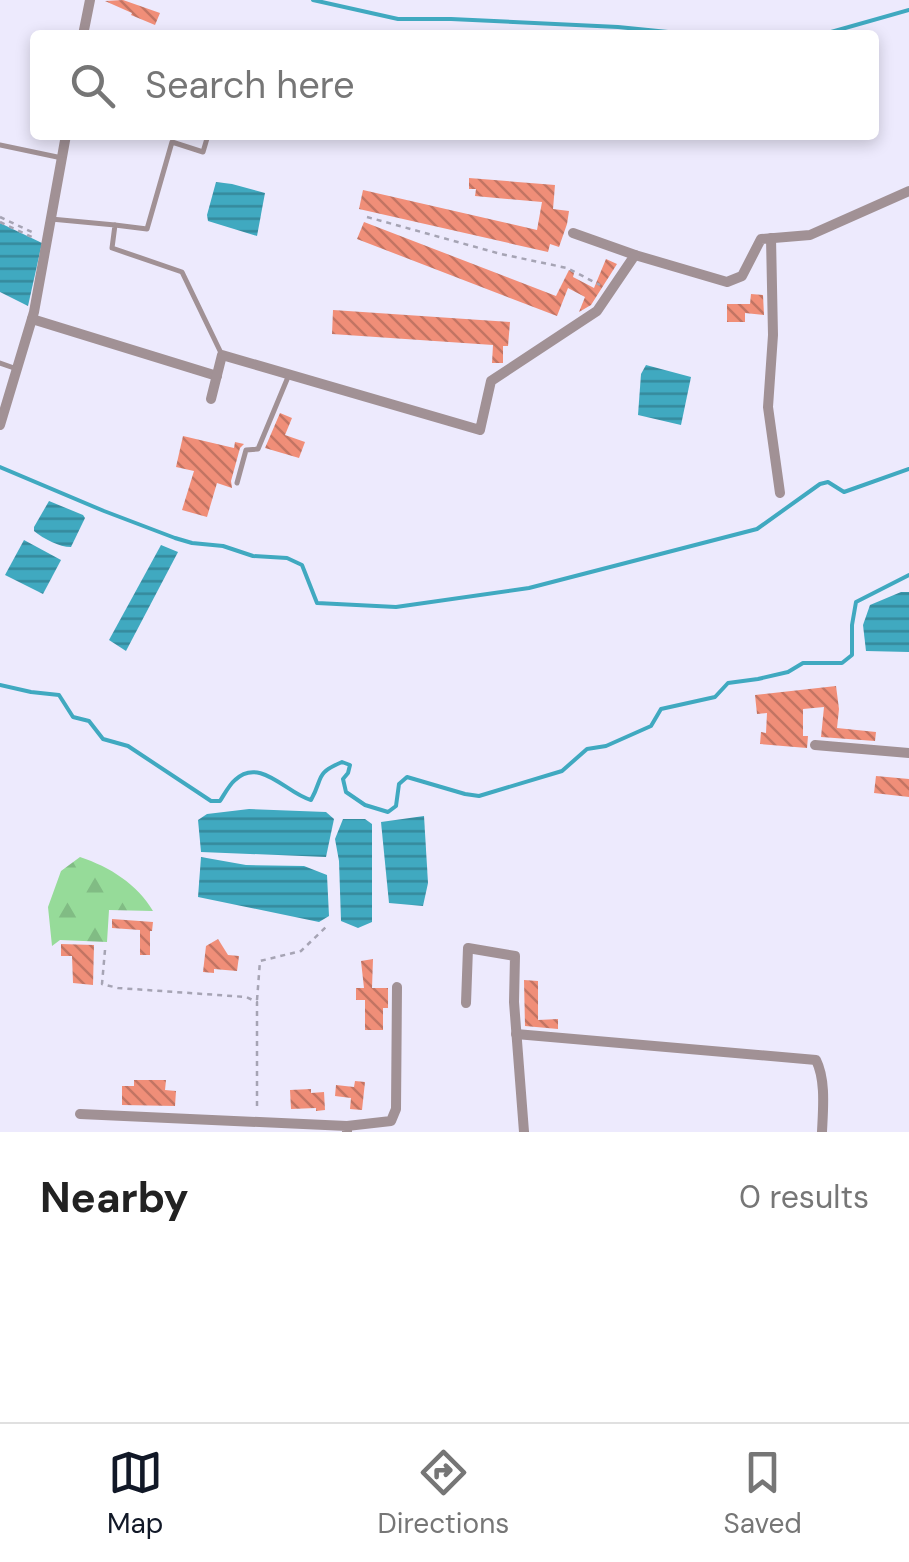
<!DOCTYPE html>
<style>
body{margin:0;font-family:"DM Sans",sans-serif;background:#f2f2f2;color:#222}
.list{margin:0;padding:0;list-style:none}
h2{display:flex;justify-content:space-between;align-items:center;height:130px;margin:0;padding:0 40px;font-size:42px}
h2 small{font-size:32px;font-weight:400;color:#767676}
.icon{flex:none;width:55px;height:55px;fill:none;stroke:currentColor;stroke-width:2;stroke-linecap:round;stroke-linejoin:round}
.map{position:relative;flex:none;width:909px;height:1132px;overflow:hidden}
.search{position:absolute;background:#fff;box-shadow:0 5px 15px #0003;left:30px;right:30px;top:30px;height:110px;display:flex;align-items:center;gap:25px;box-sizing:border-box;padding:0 35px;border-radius:10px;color:#767676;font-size:38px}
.sheet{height:290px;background:#fff}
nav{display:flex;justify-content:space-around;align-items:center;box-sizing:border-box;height:140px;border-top:2px solid #e0e0e0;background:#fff;font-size:28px;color:#767676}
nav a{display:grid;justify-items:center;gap:5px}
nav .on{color:#111827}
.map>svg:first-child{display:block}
.forest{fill:url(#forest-firs)}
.water{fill:url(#water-rules)}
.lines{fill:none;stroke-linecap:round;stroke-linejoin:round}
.stream{stroke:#40a9c0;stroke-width:4}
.building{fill:url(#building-back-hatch)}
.path{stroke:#a6a4b4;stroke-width:2.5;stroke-dasharray:5 5;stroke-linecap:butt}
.service{stroke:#a19195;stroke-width:5}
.minor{stroke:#a19195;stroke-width:10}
</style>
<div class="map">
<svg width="909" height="1132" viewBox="0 0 909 1132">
<defs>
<pattern id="forest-firs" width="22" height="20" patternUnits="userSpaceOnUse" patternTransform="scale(2.5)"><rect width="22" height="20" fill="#96db99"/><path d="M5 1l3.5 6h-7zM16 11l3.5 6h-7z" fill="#81bc84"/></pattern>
<pattern id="water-rules" width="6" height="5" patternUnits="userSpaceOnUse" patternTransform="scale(2.5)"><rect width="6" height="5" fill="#40a9c0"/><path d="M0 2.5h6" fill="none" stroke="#35899c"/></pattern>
<pattern id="building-back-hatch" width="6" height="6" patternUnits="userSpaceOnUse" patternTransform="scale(2.5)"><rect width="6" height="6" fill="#f08e78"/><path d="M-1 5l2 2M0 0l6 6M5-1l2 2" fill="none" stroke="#c27463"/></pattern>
</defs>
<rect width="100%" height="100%" fill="#edeafd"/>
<path class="forest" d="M80 857C110 867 137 884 153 911L109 910 107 942 60 940 52 946 48 907 61 871Z"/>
<g class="water">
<path d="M216 182 232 184 265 193 257 236 208 221 207 215Z"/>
<path d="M0 223 42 243 28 306 0 292Z"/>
<path d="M646 365 691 377 681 425 638 415 641 374Z"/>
<path d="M49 501 83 515 85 518 71 547C59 547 44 539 34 531V527Z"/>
<path d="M24 540 61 560 43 594 5 575Z"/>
<path d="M161 545 178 552 126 651 109 640Z"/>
<path d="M901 592H909V652L866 651 863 625 870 605Z"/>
<path d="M249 809 326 812 334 819 326 857 201 852 198 820 207 814Z"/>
<path d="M424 816 428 883 423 906 389 903 381 822Z"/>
<path d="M343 819H365L372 824V922L358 928 341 921 339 861 335 839Z"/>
<path d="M201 857 246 865 304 866 327 875 329 916 319 922 198 897Z"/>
</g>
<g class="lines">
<g class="stream">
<path d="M313 0 398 19H451L618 27 698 35"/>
<path d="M807 35 824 34 909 10"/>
<path d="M0 467 104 511 175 538 192 543 223 546 253 556 287 558 302 565 317 603 396 607 529 588 757 529 820 484 828 482 844 492 909 469"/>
<path d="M0 685 31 692 59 695 73 717 89 721 103 739 128 746 211 801H220C224 795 229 785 235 780 260 756 287 794 311 800 324 777 314 774 342 762L350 765 348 773 343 779 346 792 365 805 388 812 396 806 399 784 407 777 465 794 479 796 562 771 587 749 606 746 651 726 661 709 715 697 728 683 758 679 788 672 803 663H842L852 655V625L856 602 909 575"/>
</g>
</g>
<g class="building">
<path d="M123 0 160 13 155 25 131 15 132 13 105 1Z"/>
<path d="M469 178 555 185 553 209 569 211 567 224 559 247 550 244 548 252 359 209 363 190 537 230 542 202 475 196 476 189H469Z"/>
<path d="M364 222 556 296 569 270 574 273 573 277 594 288 606 259 617 264 591 305 579 312 585 297 568 288 557 316 357 239Z"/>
<path d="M751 294 763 295 764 315 745 313V322H727V304H750Z"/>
<path d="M333 310 510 322 508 346H503V363H492L493 345 332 334Z"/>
<path d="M280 413 292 418 285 435 305 442 299 458 265 448Z"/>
<path d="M183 436 234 448 235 442 244 444 240 448 231 481 232 488 217 483 207 517 182 510 194 471 176 467Z"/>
<path d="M836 686 839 709 837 728 876 732 875 741 821 737 824 707 803 709V736H808L807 748 760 744 761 732 766 733 767 713 757 714 755 695Z"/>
<path d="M876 776 909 779V797L874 793Z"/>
<path d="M112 919 153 922 152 931H150V955H140V930L112 928Z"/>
<path d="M218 939 228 955 239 956 237 971 214 969V973L203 972 206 946Z"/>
<path d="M61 944 94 945 93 985 73 983 72 956H61Z"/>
<path d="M373 959 372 988H388V1008H383V1030H365V1000H356V988H364L361 961Z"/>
<path d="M524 980 538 981V1020L558 1019V1029L525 1026Z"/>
<path d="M134 1080H166L165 1090 176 1091 175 1106 122 1105V1086H134Z"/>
<path d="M355 1081 365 1082 362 1110 350 1109 351 1098 335 1096 336 1085 354 1087Z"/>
<path d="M311 1089V1093L324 1092 325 1110 316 1111V1108L291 1109 290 1090Z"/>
</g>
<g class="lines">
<g class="path">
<path d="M0 217 36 234"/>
<path d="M367 217 501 254 567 268 600 285"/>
<path d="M0 222 36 239"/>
<path d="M105 950 102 984 118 988 246 997 257 1002V1111"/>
<path d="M257 1000 260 961 301 951 327 926"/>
</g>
<g class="service">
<path d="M0 145 62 158"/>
<path d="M51 219 115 225 112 248 182 272 222 355"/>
<path d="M115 225 147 229 172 142 203 152 208 135"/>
<path d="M0 363 14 368"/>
<path d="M237 483 246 450 258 449 288 377"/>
</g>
<g class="minor">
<path d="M83 35 90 0"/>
<path d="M573 233 635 255 727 282 742 276 761 239 810 235 909 191"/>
<path d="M771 238 773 335 768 407 780 493"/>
<path d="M32 319 217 376"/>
<path d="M211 399 222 355 480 430 491 381 597 311 635 255"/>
<path d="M0 425 34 312 66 135"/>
<path d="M815 745 909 753"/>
<path d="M466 1003 468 948 515 956 514 1002 524 1132"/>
<path d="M516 1034 816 1060C826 1080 823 1109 822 1132"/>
<path d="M80 1114 347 1126V1132"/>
<path d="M347 1126 391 1121 396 1109 397 987"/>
</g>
</g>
</svg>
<div class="search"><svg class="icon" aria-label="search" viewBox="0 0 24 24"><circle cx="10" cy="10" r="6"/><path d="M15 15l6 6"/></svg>Search here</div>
</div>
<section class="sheet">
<h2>Nearby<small>0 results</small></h2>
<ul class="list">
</ul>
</section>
<nav>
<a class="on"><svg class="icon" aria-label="map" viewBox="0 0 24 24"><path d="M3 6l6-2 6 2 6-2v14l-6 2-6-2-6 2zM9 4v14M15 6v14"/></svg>Map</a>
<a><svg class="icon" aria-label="directions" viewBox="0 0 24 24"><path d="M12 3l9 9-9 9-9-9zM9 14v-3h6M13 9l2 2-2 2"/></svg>Directions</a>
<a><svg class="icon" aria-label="saved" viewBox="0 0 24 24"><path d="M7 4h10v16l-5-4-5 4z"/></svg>Saved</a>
</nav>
